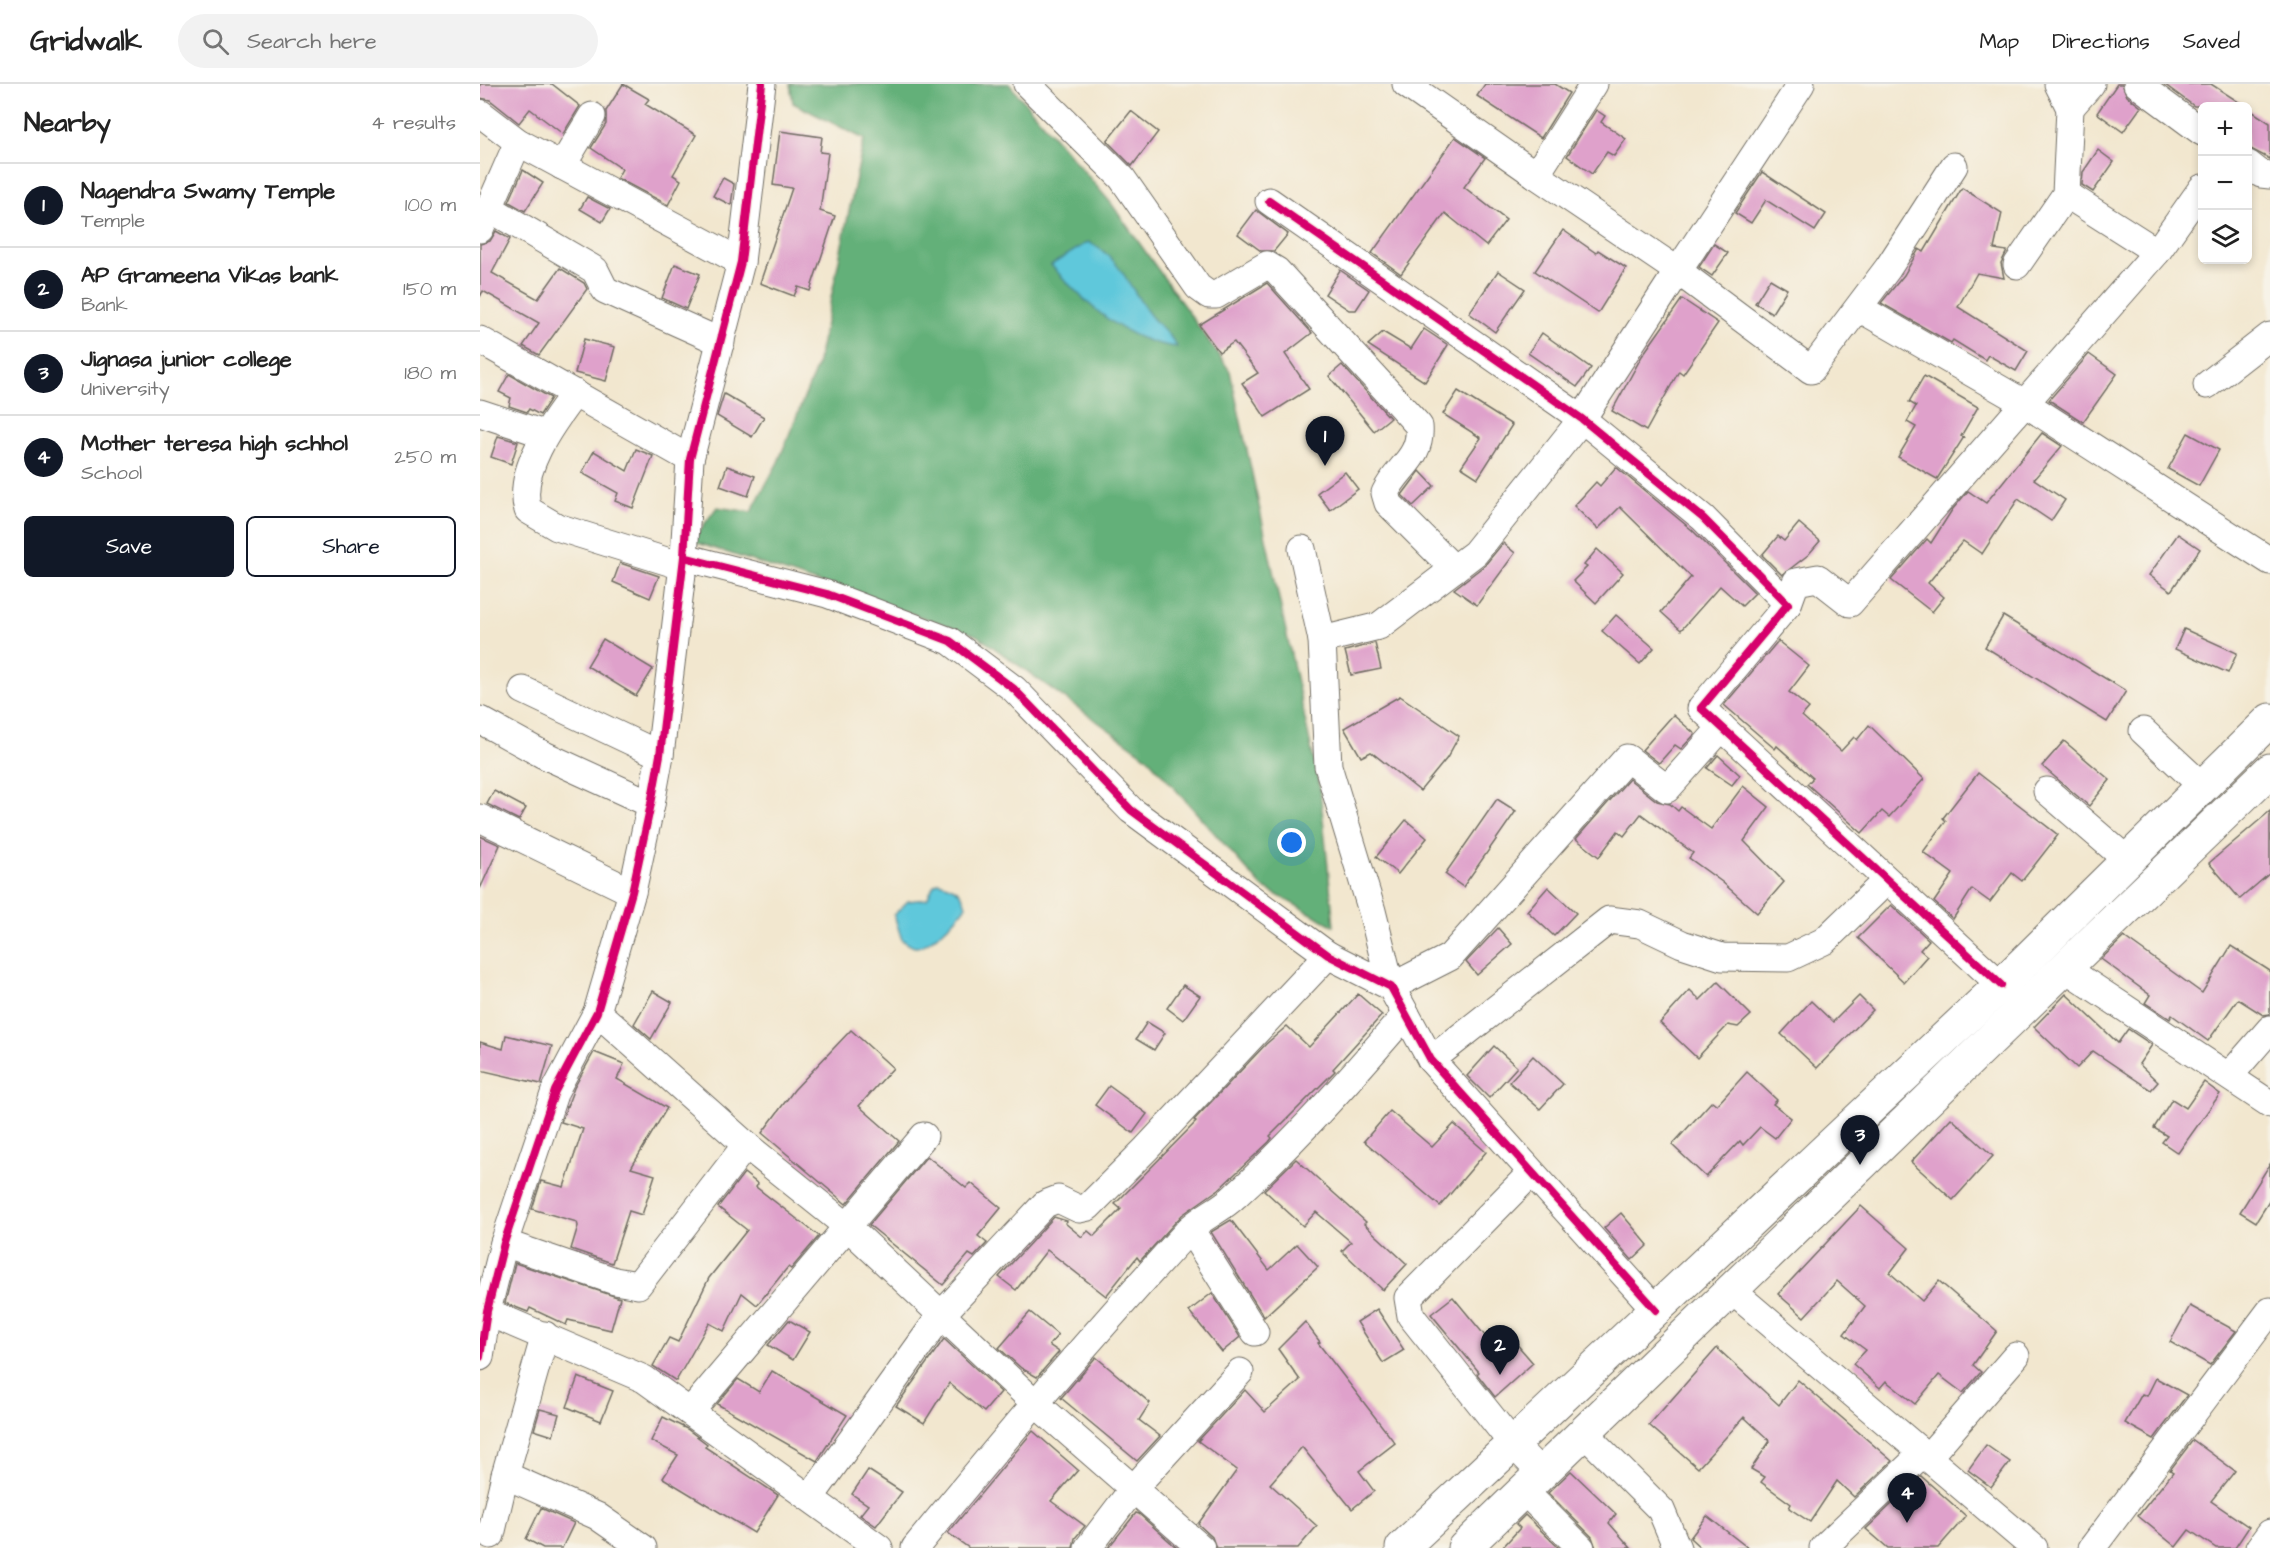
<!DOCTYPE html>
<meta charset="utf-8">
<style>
body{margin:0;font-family:"Architects Daughter",sans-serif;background:#f2f2f2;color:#222}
.controls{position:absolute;right:18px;top:18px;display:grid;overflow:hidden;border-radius:9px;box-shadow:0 3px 9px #0003}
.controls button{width:54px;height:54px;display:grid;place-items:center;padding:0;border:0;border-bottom:2px solid #e0e0e0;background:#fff;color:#222;font:30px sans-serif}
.you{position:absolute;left:812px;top:759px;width:21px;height:21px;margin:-15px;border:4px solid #fff;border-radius:50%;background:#1a73e8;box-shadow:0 0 0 9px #1a73e833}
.badge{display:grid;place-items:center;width:39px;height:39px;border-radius:50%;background:#111827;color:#fff;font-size:20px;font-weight:700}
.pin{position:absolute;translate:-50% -50px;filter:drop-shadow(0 2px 3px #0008)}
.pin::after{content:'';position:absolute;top:32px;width:21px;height:18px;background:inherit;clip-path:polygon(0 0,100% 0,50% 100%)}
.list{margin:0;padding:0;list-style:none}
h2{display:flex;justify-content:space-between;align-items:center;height:78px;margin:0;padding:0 24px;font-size:26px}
h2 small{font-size:20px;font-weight:400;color:#767676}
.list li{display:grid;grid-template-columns:39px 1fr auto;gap:18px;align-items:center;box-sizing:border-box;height:84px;padding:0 24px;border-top:2px solid #e0e0e0}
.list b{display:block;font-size:22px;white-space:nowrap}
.list p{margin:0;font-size:20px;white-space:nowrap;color:#767676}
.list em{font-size:20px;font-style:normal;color:#767676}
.actions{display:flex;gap:12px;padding:18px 24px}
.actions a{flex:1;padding:14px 0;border:2px solid #111827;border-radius:9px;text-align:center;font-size:21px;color:#111827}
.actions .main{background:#111827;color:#fff}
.icon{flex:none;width:33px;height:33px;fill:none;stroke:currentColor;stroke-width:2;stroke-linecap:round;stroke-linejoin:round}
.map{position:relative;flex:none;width:1790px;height:1464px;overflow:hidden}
header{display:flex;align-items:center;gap:36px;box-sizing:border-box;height:84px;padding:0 30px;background:#fff;border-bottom:2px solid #e0e0e0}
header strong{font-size:28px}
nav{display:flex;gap:33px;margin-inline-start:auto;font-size:21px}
.search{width:420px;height:54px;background:#f2f2f2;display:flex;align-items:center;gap:15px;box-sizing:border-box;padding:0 21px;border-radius:33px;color:#767676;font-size:22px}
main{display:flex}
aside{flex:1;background:#fff}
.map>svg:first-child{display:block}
.forest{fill:#64b079;stroke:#486e52;stroke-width:1.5}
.water{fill:#5fc8db;stroke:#457a83;stroke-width:1.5}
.building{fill:#dfa1cb}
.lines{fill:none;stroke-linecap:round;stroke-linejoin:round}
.minor-casing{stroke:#716d64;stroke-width:29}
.highway-casing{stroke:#716d64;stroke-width:35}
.minor{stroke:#fff;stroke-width:27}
.highway{stroke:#fff;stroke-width:33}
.cycleway-casing{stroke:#f7f3e8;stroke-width:11}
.cycleway{stroke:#d6006c;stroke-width:8}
</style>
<header>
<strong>Gridwalk</strong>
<div class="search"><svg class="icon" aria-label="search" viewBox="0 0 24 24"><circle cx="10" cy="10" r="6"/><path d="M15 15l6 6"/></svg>Search here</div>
<nav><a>Map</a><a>Directions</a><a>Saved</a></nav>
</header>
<main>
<aside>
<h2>Nearby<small>4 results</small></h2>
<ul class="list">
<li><span class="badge">1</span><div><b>Nagendra Swamy Temple</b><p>Temple</p></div><em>100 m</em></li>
<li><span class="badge">2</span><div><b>AP Grameena Vikas bank</b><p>Bank</p></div><em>150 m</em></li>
<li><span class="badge">3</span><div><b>Jignasa junior college</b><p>University</p></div><em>180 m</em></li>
<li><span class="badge">4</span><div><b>Mother teresa high schhol</b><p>School</p></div><em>250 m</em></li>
</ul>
<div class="actions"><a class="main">Save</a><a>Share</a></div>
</aside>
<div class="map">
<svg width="1790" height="1464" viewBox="0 0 1790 1464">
<rect width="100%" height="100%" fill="#f7f3e8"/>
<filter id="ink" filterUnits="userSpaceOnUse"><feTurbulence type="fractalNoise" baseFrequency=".0167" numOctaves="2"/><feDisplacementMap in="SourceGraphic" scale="12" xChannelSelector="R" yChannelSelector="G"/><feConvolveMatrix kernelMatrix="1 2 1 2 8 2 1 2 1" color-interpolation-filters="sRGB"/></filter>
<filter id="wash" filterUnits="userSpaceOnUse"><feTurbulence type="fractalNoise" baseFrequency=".008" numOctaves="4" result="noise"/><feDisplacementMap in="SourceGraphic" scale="24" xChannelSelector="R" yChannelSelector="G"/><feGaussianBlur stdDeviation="1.35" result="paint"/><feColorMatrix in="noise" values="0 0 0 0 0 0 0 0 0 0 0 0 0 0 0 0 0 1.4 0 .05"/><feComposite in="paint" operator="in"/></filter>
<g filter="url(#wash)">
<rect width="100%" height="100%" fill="#f2e7cf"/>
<path class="forest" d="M310 0H529L631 119 750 287 840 705 854 842 782 803 667 673 496 551 212 457 237 423 271 428 298 378 337 282 384 55 313 19Z"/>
<g class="water">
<path d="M608 158C640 172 650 205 670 231 680 244 689 247 697 263 644 258 605 219 571 181Z"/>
<path d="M459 798C475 803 482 806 486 822 479 832 448 864 435 863 430 862 426 858 422 856L414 831 428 817 447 815 454 801Z"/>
</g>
<g id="blocks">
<g class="building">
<path d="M0 0H72L100 22 83 50 50 25 39 39 10 16 0 14Z"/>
<path d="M143 0 169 15 165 20 216 51 193 91 201 96 188 121 137 94 142 85 111 64 126 40V27Z"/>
<path d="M1005 0H1075L1089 9 1061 54 997 12Z"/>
<path d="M1637 0H1642L1647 12 1661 23 1643 48 1617 29Z"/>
<path d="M1684 0H1731L1765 22H1714Z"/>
<path d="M1767 24 1790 39V75L1767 63Z"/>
<path d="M1116 26 1125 32 1121 38 1146 55 1134 72 1127 68 1112 90 1087 72Z"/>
<path d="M651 27 678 48 652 82 627 57Z"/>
<path d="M300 47 342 53 340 68 348 69 340 127 355 132 330 207 318 203 314 212 280 199 312 104 293 101Z"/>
<path d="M975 53 1005 74 984 103 1026 136 1006 162 965 129 921 190 892 169Z"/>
<path d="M1618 66 1634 78 1613 108 1602 101 1603 88Z"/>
<path d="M43 86 63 99 45 127 29 118Z"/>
<path d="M1282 88 1346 130 1335 147 1286 116 1271 139 1255 129Z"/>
<path d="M243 94 254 100 251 121 233 112Z"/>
<path d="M1482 104 1522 129 1514 165 1527 167 1521 179 1524 194 1497 189 1478 223 1548 267 1536 287 1508 271 1505 276 1473 256 1471 259 1401 219 1424 191 1439 165 1444 168Z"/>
<path d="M107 113 130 125 122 138 100 125Z"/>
<path d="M776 126 808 150 794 167H781L758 150Z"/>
<path d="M1083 146 1116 169 1118 166 1146 184 1118 229 1055 187Z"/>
<path d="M16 147 30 155 12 189 58 215 80 184 104 199 107 205 59 271 43 262 59 239 3 207 0 213V160L10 157Z"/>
<path d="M1234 160 1248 169 1232 192 1219 183Z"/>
<path d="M195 180 220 190 206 225 182 214Z"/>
<path d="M860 186 889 206 876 226H869L845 210Z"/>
<path d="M1018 187 1045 205 1015 248 989 229Z"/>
<path d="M1290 195 1307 205 1292 229 1275 219Z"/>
<path d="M787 199 832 249 805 270 829 305 785 333 762 299 778 289 754 258 739 268 719 241Z"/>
<path d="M1202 215 1238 239 1203 290 1199 287 1166 347 1132 327 1162 272Z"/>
<path d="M944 245 968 261 945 298 888 261 903 248 931 265Z"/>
<path d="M1062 249 1111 284 1097 303 1048 269Z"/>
<path d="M104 255 135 263 126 297 95 289Z"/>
<path d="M1609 270 1637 290 1603 338 1569 316Z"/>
<path d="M862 281 910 334 894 347 849 292Z"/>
<path d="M29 290 71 314 60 331 49 325 47 328 29 322 31 314 19 308Z"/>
<path d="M1444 292 1498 323 1481 352 1484 353 1457 395 1418 373 1436 343 1427 338 1436 322 1429 318Z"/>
<path d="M978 307 1032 341 998 394 981 383 1001 354 963 330Z"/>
<path d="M244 310 284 333 272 353 237 332Z"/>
<path d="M1562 349 1582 362 1554 395 1585 416 1571 437 1538 415 1502 470 1483 457 1448 499 1464 513 1452 528 1411 496 1447 455 1451 459 1472 426 1488 407 1506 419Z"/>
<path d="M1708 349 1739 366 1719 402 1688 385Z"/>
<path d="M18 352 38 358 31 380 11 373Z"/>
<path d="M156 365 173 372 153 424 135 417 138 409 102 389 114 367 147 387Z"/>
<path d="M247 382 275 392 268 412 240 402Z"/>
<path d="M1136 383 1212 446 1275 509 1262 522 1240 502 1201 546 1181 528 1211 493 1140 423 1118 445 1094 422 1116 398 1120 402Z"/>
<path d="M940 387 954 402 933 422 922 411Z"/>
<path d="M865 388 878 405 850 426 837 409Z"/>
<path d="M1319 439 1340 457 1328 471 1302 491 1282 471 1298 452 1304 457Z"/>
<path d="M1698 450 1720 465 1691 507 1669 491Z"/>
<path d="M1023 459 1035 469 997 521 974 505 1005 481Z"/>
<path d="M1117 465 1143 489 1116 519 1093 497 1107 483 1104 481Z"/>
<path d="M140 479 179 492 170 514 133 498Z"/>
<path d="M1136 531 1174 564 1160 580 1122 547Z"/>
<path d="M1523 532 1646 607 1627 638 1505 563Z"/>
<path d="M1704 545 1757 569 1748 589 1695 565Z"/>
<path d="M123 555 173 585 156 612 107 582Z"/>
<path d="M1298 557 1329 582 1309 608 1329 624 1322 632 1361 667 1374 653 1377 656 1389 641 1444 695 1409 733 1402 727 1382 749 1327 700 1333 694 1297 662 1295 665 1244 621Z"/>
<path d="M895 559 901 585 871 591 865 567Z"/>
<path d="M920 612 979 652 967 674 940 707 891 668 881 673 864 644Z"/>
<path d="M1193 631 1215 650 1201 665 1195 661 1179 679 1162 666Z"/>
<path d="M1584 657 1630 696 1609 722 1562 682Z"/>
<path d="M1238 671 1260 691 1252 701 1227 684Z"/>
<path d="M1498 689 1578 751 1542 797 1532 789 1510 818 1492 805 1473 835 1454 818 1473 790 1443 768 1466 737 1463 734Z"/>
<path d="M1149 695 1177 717 1190 720 1198 727 1201 723 1231 745 1263 702 1289 723 1264 757 1304 798 1277 829 1242 798 1209 774 1213 769 1161 730 1144 752 1138 747 1119 773 1096 755Z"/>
<path d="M14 707 46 724 39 736 7 720Z"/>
<path d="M1017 715 1036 727 983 803 965 790Z"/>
<path d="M1790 727V789L1760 815 1729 779Z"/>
<path d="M926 736 947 754 918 790 896 773Z"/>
<path d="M0 752 20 761 0 805Z"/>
<path d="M1068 803 1096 829 1074 852 1047 827Z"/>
<path d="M1411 821 1449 856 1440 866 1447 872 1424 898 1378 854Z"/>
<path d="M1018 844 1032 860 997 891 986 878Z"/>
<path d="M1644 853 1722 909 1751 862 1790 887V930L1783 931 1758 915 1728 957 1692 931 1690 935 1665 919 1670 911 1621 875Z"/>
<path d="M1238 898 1271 931 1258 943 1248 941 1217 974 1180 939 1210 906 1220 916Z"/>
<path d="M703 901 720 912 703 936 687 924Z"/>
<path d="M173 907 192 918 171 955 154 940Z"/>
<path d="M878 910 902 931 853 985 855 987 790 1052 792 1054 789 1058 739 1105 702 1131 660 1177 657 1173 626 1212 567 1166 536 1206 519 1193 574 1133 587 1137 585 1139 602 1153 608 1147 614 1152 641 1125 635 1120 716 1038 714 1036 786 960 807 942 829 963Z"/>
<path d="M1586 910 1638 959 1648 945 1672 961 1659 980 1678 998 1671 1006 1613 967 1597 984 1554 943Z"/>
<path d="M1379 912 1393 926 1337 984 1301 950 1331 917 1353 938Z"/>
<path d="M667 938 685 949 674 966 656 955Z"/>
<path d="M371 946 413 984 379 1022 419 1057 366 1120 282 1049 314 1006Z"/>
<path d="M26 951 72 962 61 1000 0 986V958L23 965Z"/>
<path d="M1014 962 1037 983 1009 1014 987 992Z"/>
<path d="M114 968 144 980 137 995 187 1024 151 1084 175 1091 162 1131 149 1127 132 1179 91 1165 98 1142 97 1138 52 1125 61 1097 84 1103 103 1045 81 1038 94 1004Z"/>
<path d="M1053 972 1083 1000 1060 1025 1029 998Z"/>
<path d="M1267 988 1297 1016 1293 1020 1311 1034 1295 1054 1280 1043 1263 1061 1260 1057 1226 1093 1192 1061 1232 1017 1237 1021Z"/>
<path d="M1724 998 1740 1010 1698 1069 1682 1058 1687 1052 1674 1044 1692 1015 1706 1024Z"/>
<path d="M629 1002 667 1030 653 1049 615 1021Z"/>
<path d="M910 1027 952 1063 974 1040 1006 1068 960 1122 884 1057Z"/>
<path d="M1471 1034 1513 1072 1473 1116 1431 1078Z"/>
<path d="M447 1072 486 1104 491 1099 521 1124 498 1152 507 1159 494 1173 489 1170 463 1201 389 1141Z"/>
<path d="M816 1075 886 1138 884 1140 927 1180 903 1206 862 1167 871 1158 836 1128 823 1142 784 1106Z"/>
<path d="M1790 1080V1116L1776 1138 1760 1128Z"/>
<path d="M264 1089 278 1100 276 1103 339 1152 311 1185 308 1183 277 1221 262 1209 244 1247 229 1239 196 1297 173 1282 189 1254 198 1258 229 1194 267 1146 238 1123Z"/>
<path d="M1381 1122 1429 1164 1410 1189 1442 1217 1459 1197 1517 1247 1493 1281 1501 1288 1483 1309 1459 1291 1435 1320 1406 1297 1400 1304 1373 1280 1386 1266 1364 1250 1385 1222 1357 1197 1324 1233 1298 1210Z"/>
<path d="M1141 1129 1168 1161 1152 1176 1124 1144Z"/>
<path d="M751 1136 789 1186 817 1160 838 1183 784 1233 731 1148Z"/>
<path d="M35 1179 140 1214 131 1246 88 1236 86 1241 50 1224 48 1228 25 1219Z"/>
<path d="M732 1209 760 1253 742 1268 709 1227Z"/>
<path d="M973 1213 1020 1270 1034 1257 1053 1279 1015 1313 997 1290 999 1288 951 1230Z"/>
<path d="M1710 1222 1756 1247 1730 1281 1690 1258Z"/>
<path d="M897 1225 924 1266 903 1279 877 1238Z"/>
<path d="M550 1228 578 1251 569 1261 579 1268 557 1293 541 1284 519 1264Z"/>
<path d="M309 1236 330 1248 313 1276 288 1261Z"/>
<path d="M825 1238 840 1258 838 1259 915 1359 879 1387 894 1407 872 1425 822 1363 790 1400 837 1442 818 1464H736L732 1453 718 1440 757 1386 718 1357 765 1306 785 1328 820 1296 798 1265Z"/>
<path d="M464 1255 521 1308 504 1328 469 1299 444 1339 416 1322Z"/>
<path d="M1237 1264 1299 1321 1318 1296 1412 1377 1374 1413 1357 1397 1330 1438 1309 1424 1311 1420 1281 1398 1285 1393 1271 1385 1290 1357 1264 1333 1218 1384 1169 1341Z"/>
<path d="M616 1273 670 1319 659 1336 680 1352 657 1377 581 1314Z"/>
<path d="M292 1287 367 1331 337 1377 237 1320 258 1295 279 1308Z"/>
<path d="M98 1293 133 1307 121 1337 87 1323Z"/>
<path d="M1676 1294 1707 1311 1674 1355 1645 1339 1662 1310 1667 1312Z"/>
<path d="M60 1325 79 1330 73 1352 54 1346Z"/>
<path d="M183 1333 207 1345 227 1360 225 1363 298 1411 274 1449 183 1394 198 1371 171 1357Z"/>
<path d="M553 1347 598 1386 571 1417 605 1442 595 1454 593 1464H489L468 1449Z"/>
<path d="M1713 1356 1755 1387 1731 1417 1769 1443 1755 1464H1736L1709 1446 1696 1463 1658 1432 1693 1388 1690 1386Z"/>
<path d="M1506 1361 1530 1378 1511 1403 1488 1386Z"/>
<path d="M388 1386 422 1408 396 1442 380 1431 388 1421 372 1410Z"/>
<path d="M1091 1387 1136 1430 1129 1439 1151 1464H1116L1112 1453 1068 1409Z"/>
<path d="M1441 1392 1486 1432 1458 1464H1408L1386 1445Z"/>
<path d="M61 1424 94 1439 82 1464H63L46 1455Z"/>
<path d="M656 1429 659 1430 697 1464H628Z"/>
<path d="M1045 1431 1079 1464H1022L1040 1444 1036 1440Z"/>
<path d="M1227 1432 1268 1464H1221L1210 1454Z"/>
</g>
</g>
</g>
<g filter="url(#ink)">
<use href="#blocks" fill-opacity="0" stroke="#716d64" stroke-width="1.5"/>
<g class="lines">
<g class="minor-casing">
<g id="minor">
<path d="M547 0 642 94 718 203 729 211H736L787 181 797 187 939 342C942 374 917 383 905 409L908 419 974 485"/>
<path d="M926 0 1056 91"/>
<path d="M1114 0 1056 91 1198 187 1321 0"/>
<path d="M1578 0 1590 24 1611 0"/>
<path d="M1657 0 1722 48"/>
<path d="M0 29 38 58 261 178"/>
<path d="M1768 80 1781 90 1790 91"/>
<path d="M82 82 112 32"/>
<path d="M1586 110 1677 168"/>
<path d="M789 117 1102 335 1223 434 1308 520 1221 624 1521 901"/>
<path d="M9 124 115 186 125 206 241 258"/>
<path d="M0 145 38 58"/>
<path d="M1537 181 1586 110 1590 24"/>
<path d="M1379 224 1546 320 1790 477"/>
<path d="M0 256 210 375"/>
<path d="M1727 301 1790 252"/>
<path d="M95 309C72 339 36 388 48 426L77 443 202 482"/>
<path d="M0 329 64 350"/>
<path d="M822 465 842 556 848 682 892 827 911 903 970 873 1147 674 1187 705 1242 643"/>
<path d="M204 473 347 510 470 557 534 605 651 726 848 871 911 903 951 976 1176 1226"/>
<path d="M1308 520 1316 498 1338 494 1370 519 1677 168 1722 104"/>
<path d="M842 556 899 542 995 469 1102 335 1198 187 1331 286 1408 184 1474 82"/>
<path d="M43 606 180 671"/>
<path d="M0 636 62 670 171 720"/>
<path d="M1663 647 1722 702"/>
<path d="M1567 707 1646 775"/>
<path d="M0 734 152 808"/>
<path d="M1586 885 1790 1020"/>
<path d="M117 928 266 1061 367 1142 554 1318 721 1464"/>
<path d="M951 976 1129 836 1160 840 1202 860 1242 873 1308 874 1344 857 1406 797"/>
<path d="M1750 991 1790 945"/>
<path d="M1050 1090 928 1214 931 1232 1032 1359 1061 1389"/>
<path d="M710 1145 775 1248"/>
<path d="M24 1159 135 1197 158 1201 266 1061"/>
<path d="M1250 1205 1554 1464"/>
<path d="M0 1225 164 1295 399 1464"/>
<path d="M0 1273 7 1227 24 1159 75 1007 117 928 152 808 171 720 180 671 204 473 210 375 261 178 282 0"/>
<path d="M210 1328 444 1052"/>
<path d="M1103 1348 1181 1426 1197 1464"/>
<path d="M1448 1373 1536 1272"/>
<path d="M25 1391 117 1432 163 1464"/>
<path d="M1044 1407 1101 1464"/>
<path d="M330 1414 462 1230 565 1120 578 1115 599 1125 608 1123 666 1065 848 871"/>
<path d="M11 1451 25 1391 65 1251"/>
<path d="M435 1464C523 1356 613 1250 708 1147 721 1133 741 1126 755 1112 816 1056 872 993 926 930"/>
<path d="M608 1464 653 1405 760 1288"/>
<path d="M1343 1464 1443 1369"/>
<path d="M1612 1464 1790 1227"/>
<path d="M1779 1464 1790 1449"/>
</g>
</g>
<g class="highway-casing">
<g id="highway">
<path d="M922 1464 1521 901 1790 636"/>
<path d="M984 1464 1790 686"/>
</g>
</g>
<use href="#minor" class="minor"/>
<use href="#highway" class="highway"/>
<g class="cycleway-casing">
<g id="cycleway">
<path d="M789 117 1102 335 1223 434 1308 520 1221 624 1521 901"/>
<path d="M204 473 347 510 470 557 534 605 651 726 848 871 911 903 951 976 1176 1226"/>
<path d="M0 1273 7 1227 24 1159 75 1007 117 928 152 808 171 720 180 671 204 473 210 375 261 178 282 0"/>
</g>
</g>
<use href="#cycleway" class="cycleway"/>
</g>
</g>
</svg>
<div class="controls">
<button>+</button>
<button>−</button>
<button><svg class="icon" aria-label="layers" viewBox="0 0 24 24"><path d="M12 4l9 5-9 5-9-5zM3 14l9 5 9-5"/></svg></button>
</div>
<div class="you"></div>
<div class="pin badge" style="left:845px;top:382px">1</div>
<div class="pin badge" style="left:1020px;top:1291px">2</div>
<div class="pin badge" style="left:1380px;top:1081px">3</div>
<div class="pin badge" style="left:1427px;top:1439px">4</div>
</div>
</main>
